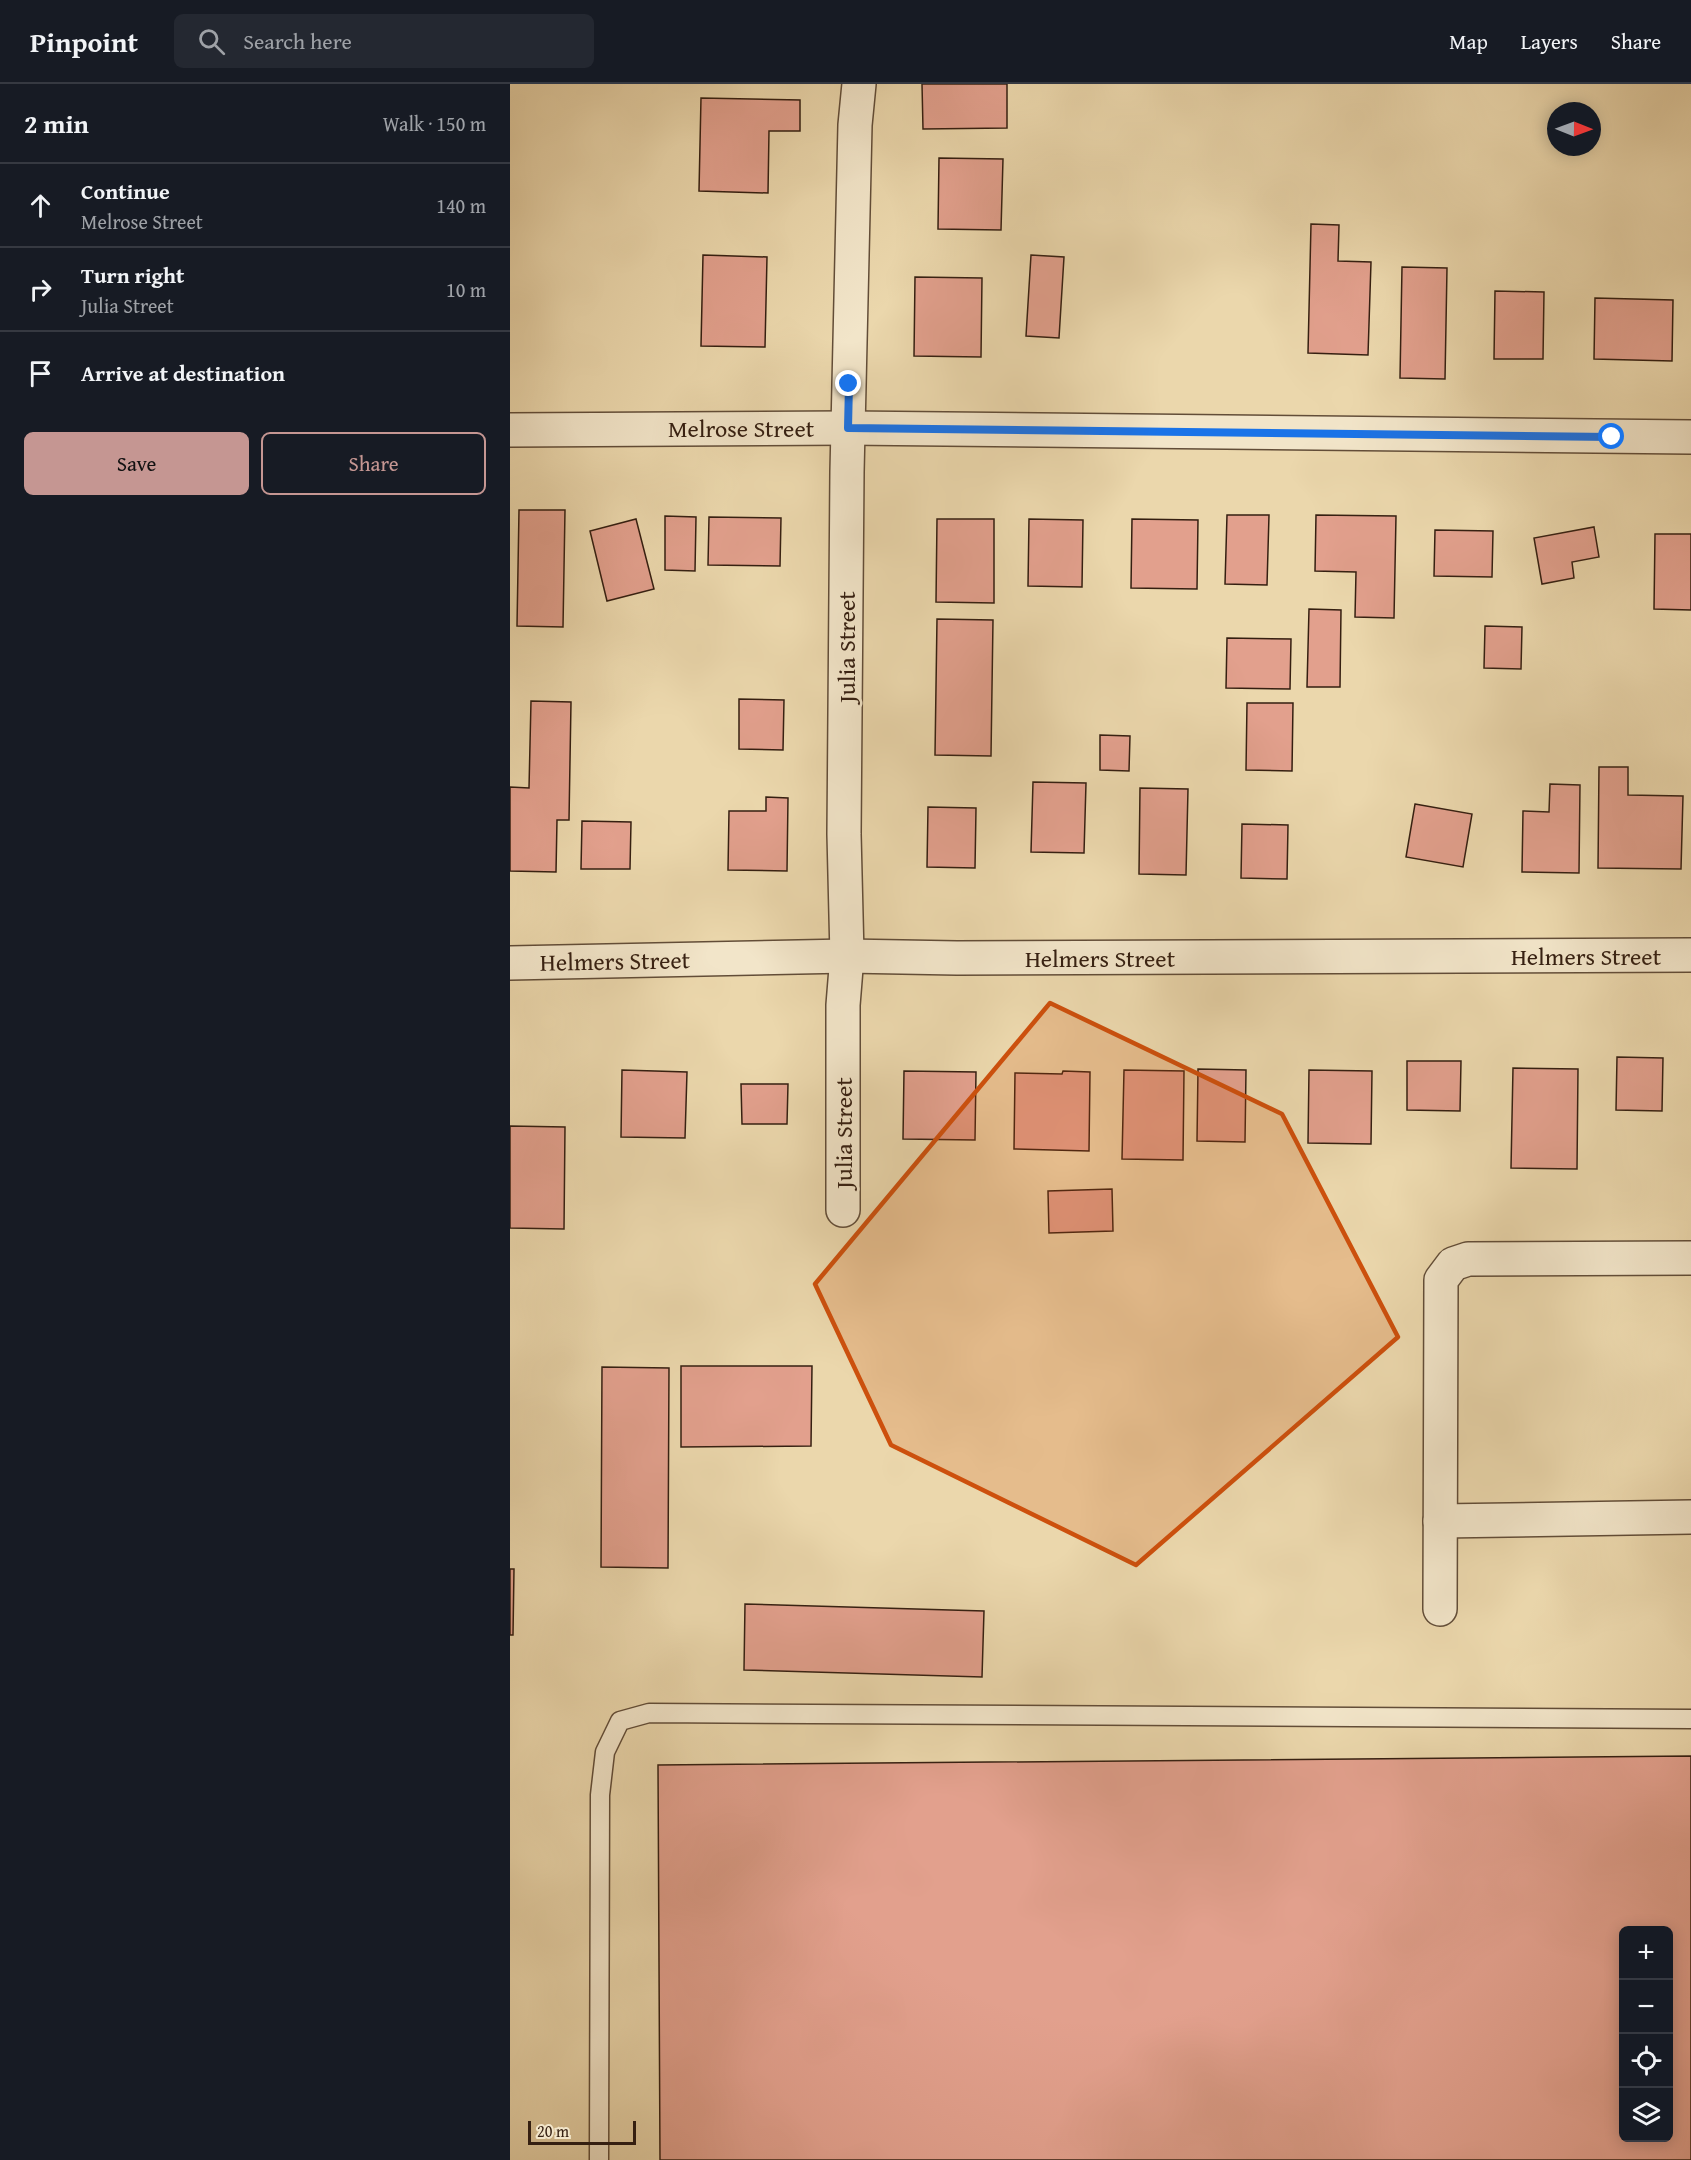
<!DOCTYPE html>
<meta charset="utf-8">
<style>
body{margin:0;font-family:"Gentium Book Plus",serif;background:#242831;color:#f1f3f6}
.controls{position:absolute;right:18px;bottom:18px;display:grid;overflow:hidden;border-radius:9px;box-shadow:0 3px 15px #0003}
.controls button{width:54px;height:54px;display:grid;place-items:center;padding:0;border:0;border-bottom:2px solid #363941;background:#171b24;color:#f1f3f6;font:30px sans-serif}
.compass{position:absolute;left:1037px;top:18px;width:54px;height:54px;border-radius:50%;background:#171b24;box-shadow:0 3px 15px #0003;rotate:91deg}
.scale{position:absolute;left:18px;bottom:15px;width:108px;box-sizing:border-box;padding-left:6px;border:3px solid #351f11;border-top:0;font-size:16px;line-height:21px;white-space:nowrap;color:#351f11;-webkit-text-stroke:4px #f2e5c9;paint-order:stroke}
.stop{position:absolute;width:18px;height:18px;margin:-14px;border:4px solid #1a73e8;border-radius:50%;background:#fff}
.stop.end{background:#1a73e8;border-color:#fff;box-shadow:0 2px 6px #0008}
.list{margin:0;padding:0;list-style:none}
h2{display:flex;justify-content:space-between;align-items:center;height:78px;margin:0;padding:0 24px;font-size:26px}
h2 small{font-size:20px;font-weight:400;color:#9ea1a6}
.list li{display:grid;grid-template-columns:39px 1fr auto;gap:18px;align-items:center;box-sizing:border-box;height:84px;padding:0 24px;border-top:2px solid #363941}
.list b{display:block;font-size:22px;white-space:nowrap}
.list p{margin:0;font-size:20px;white-space:nowrap;color:#9ea1a6}
.list em{font-size:20px;font-style:normal;color:#9ea1a6}
.actions{display:flex;gap:12px;padding:18px 24px}
.actions a{flex:1;padding:14px 0;border:2px solid #c59692;border-radius:9px;text-align:center;font-size:21px;color:#c59692}
.actions .main{background:#c59692;color:#111}
.icon{flex:none;width:33px;height:33px;fill:none;stroke:currentColor;stroke-width:2;stroke-linecap:round;stroke-linejoin:round}
.map{position:relative;flex:none;width:1181px;height:2076px;overflow:hidden}
header{display:flex;align-items:center;gap:36px;box-sizing:border-box;height:84px;padding:0 30px;background:#171b24;border-bottom:2px solid #363941}
header strong{font-size:28px}
nav{display:flex;gap:33px;margin-inline-start:auto;font-size:21px}
.search{width:420px;height:54px;background:#242831;display:flex;align-items:center;gap:15px;box-sizing:border-box;padding:0 21px;border-radius:9px;color:#9ea1a6;font-size:22px}
main{display:flex}
aside{flex:1;background:#171b24}
.map>svg:first-child{display:block}
.building{fill:#e2a08d;stroke:#351f11;stroke-width:1.5;fill-rule:evenodd}
.lines{fill:none;stroke-linecap:round;stroke-linejoin:round}
.service-casing{stroke:#624d38;stroke-width:21}
.minor-casing{stroke:#624d38;stroke-width:36}
.service{stroke:#f2e5c9;stroke-width:18}
.minor{stroke:#f2e5c9;stroke-width:33}
.route{stroke:#1a73e8;stroke-width:8}
.marked{fill:#cd500d;fill-opacity:0.2;stroke:#cd500d;stroke-width:4.5;stroke-linejoin:round}
.labels{text-anchor:middle;dominant-baseline:central;stroke-width:5;stroke-linejoin:round;paint-order:stroke}
.street-label{font-size:24px;fill:#351f11;stroke:#f2e5c9}
</style>
<header>
<strong>Pinpoint</strong>
<div class="search"><svg class="icon" aria-label="search" viewBox="0 0 24 24"><circle cx="10" cy="10" r="6"/><path d="M15 15l6 6"/></svg>Search here</div>
<nav><a>Map</a><a>Layers</a><a>Share</a></nav>
</header>
<main>
<aside>
<h2>2 min<small>Walk · 150 m</small></h2>
<ul class="list">
<li><svg class="icon" aria-label="ahead" viewBox="0 0 24 24"><path d="M12 20V5M6 11l6-6 6 6"/></svg><div><b>Continue</b><p>Melrose Street</p></div><em>140 m</em></li>
<li><svg class="icon" aria-label="right" viewBox="0 0 24 24"><path d="M7 20v-9h11M14 6l5 5-5 5"/></svg><div><b>Turn right</b><p>Julia Street</p></div><em>10 m</em></li>
<li><svg class="icon" aria-label="arrive" viewBox="0 0 24 24"><path d="M6 21V4h12l-3 4 3 4H6"/></svg><div><b>Arrive at destination</b></div></li>
</ul>
<div class="actions"><a class="main">Save</a><a>Share</a></div>
</aside>
<div class="map">
<svg width="1181" height="2076" viewBox="0 0 1181 2076">
<rect width="100%" height="100%" fill="#ebd7ac"/>
<filter id="stains"><feTurbulence type="fractalNoise" baseFrequency=".00333" numOctaves="4"/><feColorMatrix values="0 0 0 0 .2 0 0 0 0 .09 0 0 0 0 .02 0 0 0 .5 -.17"/></filter>
<radialGradient id="worn" r=".72"><stop offset=".6" stop-color="#630" stop-opacity="0"/><stop offset="1" stop-color="#630" stop-opacity=".3"/></radialGradient>
<g class="building">
<path d="M412 0H497V44L413 45Z"/>
<path d="M191 14 290 16V47H259L258 109 189 107Z"/>
<path d="M429 74 493 75 491 146 428 145Z"/>
<path d="M801 140 829 141 828 177 861 178 858 271 798 269Z"/>
<path d="M193 171 257 173 255 263 191 262Z"/>
<path d="M521 171 554 173 549 254 516 252Z"/>
<path d="M892 183 937 184 935 295 890 294Z"/>
<path d="M405 193 472 194 471 273 404 272Z"/>
<path d="M985 207 1034 208 1033 275H984Z"/>
<path d="M1085 214 1163 216 1162 277 1084 275Z"/>
<path d="M9 426H55L53 543 7 542Z"/>
<path d="M717 431H759L757 501 715 500Z"/>
<path d="M806 431 886 432 884 534 845 533 846 488 805 487Z"/>
<path d="M155 432 186 433 185 487 155 486Z"/>
<path d="M199 433 271 434 270 482 198 481Z"/>
<path d="M126 435 144 505 97 517 80 447Z"/>
<path d="M427 435H484V519L426 518Z"/>
<path d="M519 435 573 436 572 503 518 502Z"/>
<path d="M622 435 688 436 687 505 621 504Z"/>
<path d="M1084 443 1089 473 1062 478 1064 494 1032 500 1024 454Z"/>
<path d="M925 446 983 447 982 493 924 492Z"/>
<path d="M1145 450H1181V526L1144 525Z"/>
<path d="M799 525 831 526 830 603H797Z"/>
<path d="M427 535 483 536 481 672 425 671Z"/>
<path d="M975 542 1012 543 1011 585 974 584Z"/>
<path d="M717 554 781 555 780 605 716 604Z"/>
<path d="M229 615 274 616 273 666 229 665Z"/>
<path d="M21 617 61 618 59 736H47L46 788 0 787V703L19 704Z"/>
<path d="M737 619H783L782 687 736 686Z"/>
<path d="M590 651 620 652 619 687 590 686Z"/>
<path d="M1089 683H1118V711L1173 712 1171 785 1088 784Z"/>
<path d="M523 698 576 699 574 769 521 768Z"/>
<path d="M1040 700 1070 701 1069 789 1012 788 1013 727 1039 728Z"/>
<path d="M630 704 678 705 676 791 629 790Z"/>
<path d="M256 713 278 714 277 787 218 786 219 727H256Z"/>
<path d="M905 720 962 730 953 783 896 773Z"/>
<path d="M418 723 466 724 465 784 417 783Z"/>
<path d="M72 737 121 738 120 785H71Z"/>
<path d="M732 740 778 741 777 795 731 794Z"/>
<path d="M1107 973 1153 974 1152 1027 1106 1026Z"/>
<path d="M897 977H951L950 1027 897 1026Z"/>
<path d="M1003 984 1068 985 1067 1085 1001 1084Z"/>
<path d="M688 985 736 986 735 1058 687 1057Z"/>
<path d="M112 986 177 988 175 1054 111 1053Z"/>
<path d="M614 986 674 987 673 1076 612 1075Z"/>
<path d="M799 986 862 987 861 1060 798 1059Z"/>
<path d="M394 987 466 988 465 1056 393 1055Z"/>
<path d="M553 987 580 988 579 1067 504 1065 505 989 552 990Z"/>
<path d="M231 1000H278L277 1040H232Z"/>
<path d="M0 1042 55 1043 54 1145 0 1144Z"/>
<path d="M602 1105 603 1147 539 1149 538 1107Z"/>
<path d="M171 1282H302L301 1362 171 1363Z"/>
<path d="M92 1283 159 1284 158 1484 91 1483Z"/>
<path d="M0 1485H4L3 1551H0Z"/>
<path d="M235 1520 474 1527 472 1593 234 1586Z"/>
<path d="M1181 1672V2076H150L148 1681ZM1114 1846H1158V2054H1114Z"/>
</g>
<g class="lines">
<g class="service-casing">
<path id="service" d="M89 2076 90 1711 95 1668 110 1637 139 1629 1181 1635"/>
</g>
<g class="minor-casing">
<g id="minor">
<path d="M0 346 338 344 1181 353"/>
<path d="M0 879 337 872 447 874 1181 871"/>
<path d="M333 1126V921L337 872 334 750 337 388 345 41 349 0"/>
<path d="M930 1437 1181 1433"/>
<path d="M930 1525 931 1196 943 1180 958 1175 1181 1174"/>
</g>
</g>
<use href="#service" class="service"/>
<use href="#minor" class="minor"/>
</g>
<g class="lines">
<path class="route" d="M339 300 338 344 1102 353"/>
</g>
<path class="marked" d="M540 919 772 1030 888 1253 626 1481 381 1361 305 1200Z"/>
<g class="labels">
<g class="street-label">
<text x="231" y="344">Melrose Street</text>
<text transform="translate(336 563) rotate(-90)">Julia Street</text>
<text x="1076" y="872">Helmers Street</text>
<text x="590" y="874">Helmers Street</text>
<text transform="translate(105 877) rotate(-1)">Helmers Street</text>
<text transform="translate(333 1049) rotate(-90)">Julia Street</text>
</g>
</g>
<rect width="100%" height="100%" filter="url(#stains)"/>
<rect width="100%" height="100%" fill="url(#worn)"/>
</svg>
<div class="controls">
<button>+</button>
<button>−</button>
<button><svg class="icon" aria-label="locate" viewBox="0 0 24 24"><circle cx="12" cy="12" r="6"/><path d="M12 2v4M12 18v4M2 12h4M18 12h4"/></svg></button>
<button><svg class="icon" aria-label="layers" viewBox="0 0 24 24"><path d="M12 4l9 5-9 5-9-5zM3 14l9 5 9-5"/></svg></button>
</div>
<svg class="compass" viewBox="-18 -18 36 36"><path d="M0-13l5 13h-10z" fill="#e53935"/><path d="M0 13l5-13h-10z" fill="#9ea1a6"/></svg>
<div class="scale">20 m</div>
<div class="stop" style="left:1102px;top:353px"></div>
<div class="stop end" style="left:339px;top:300px"></div>
</div>
</main>
